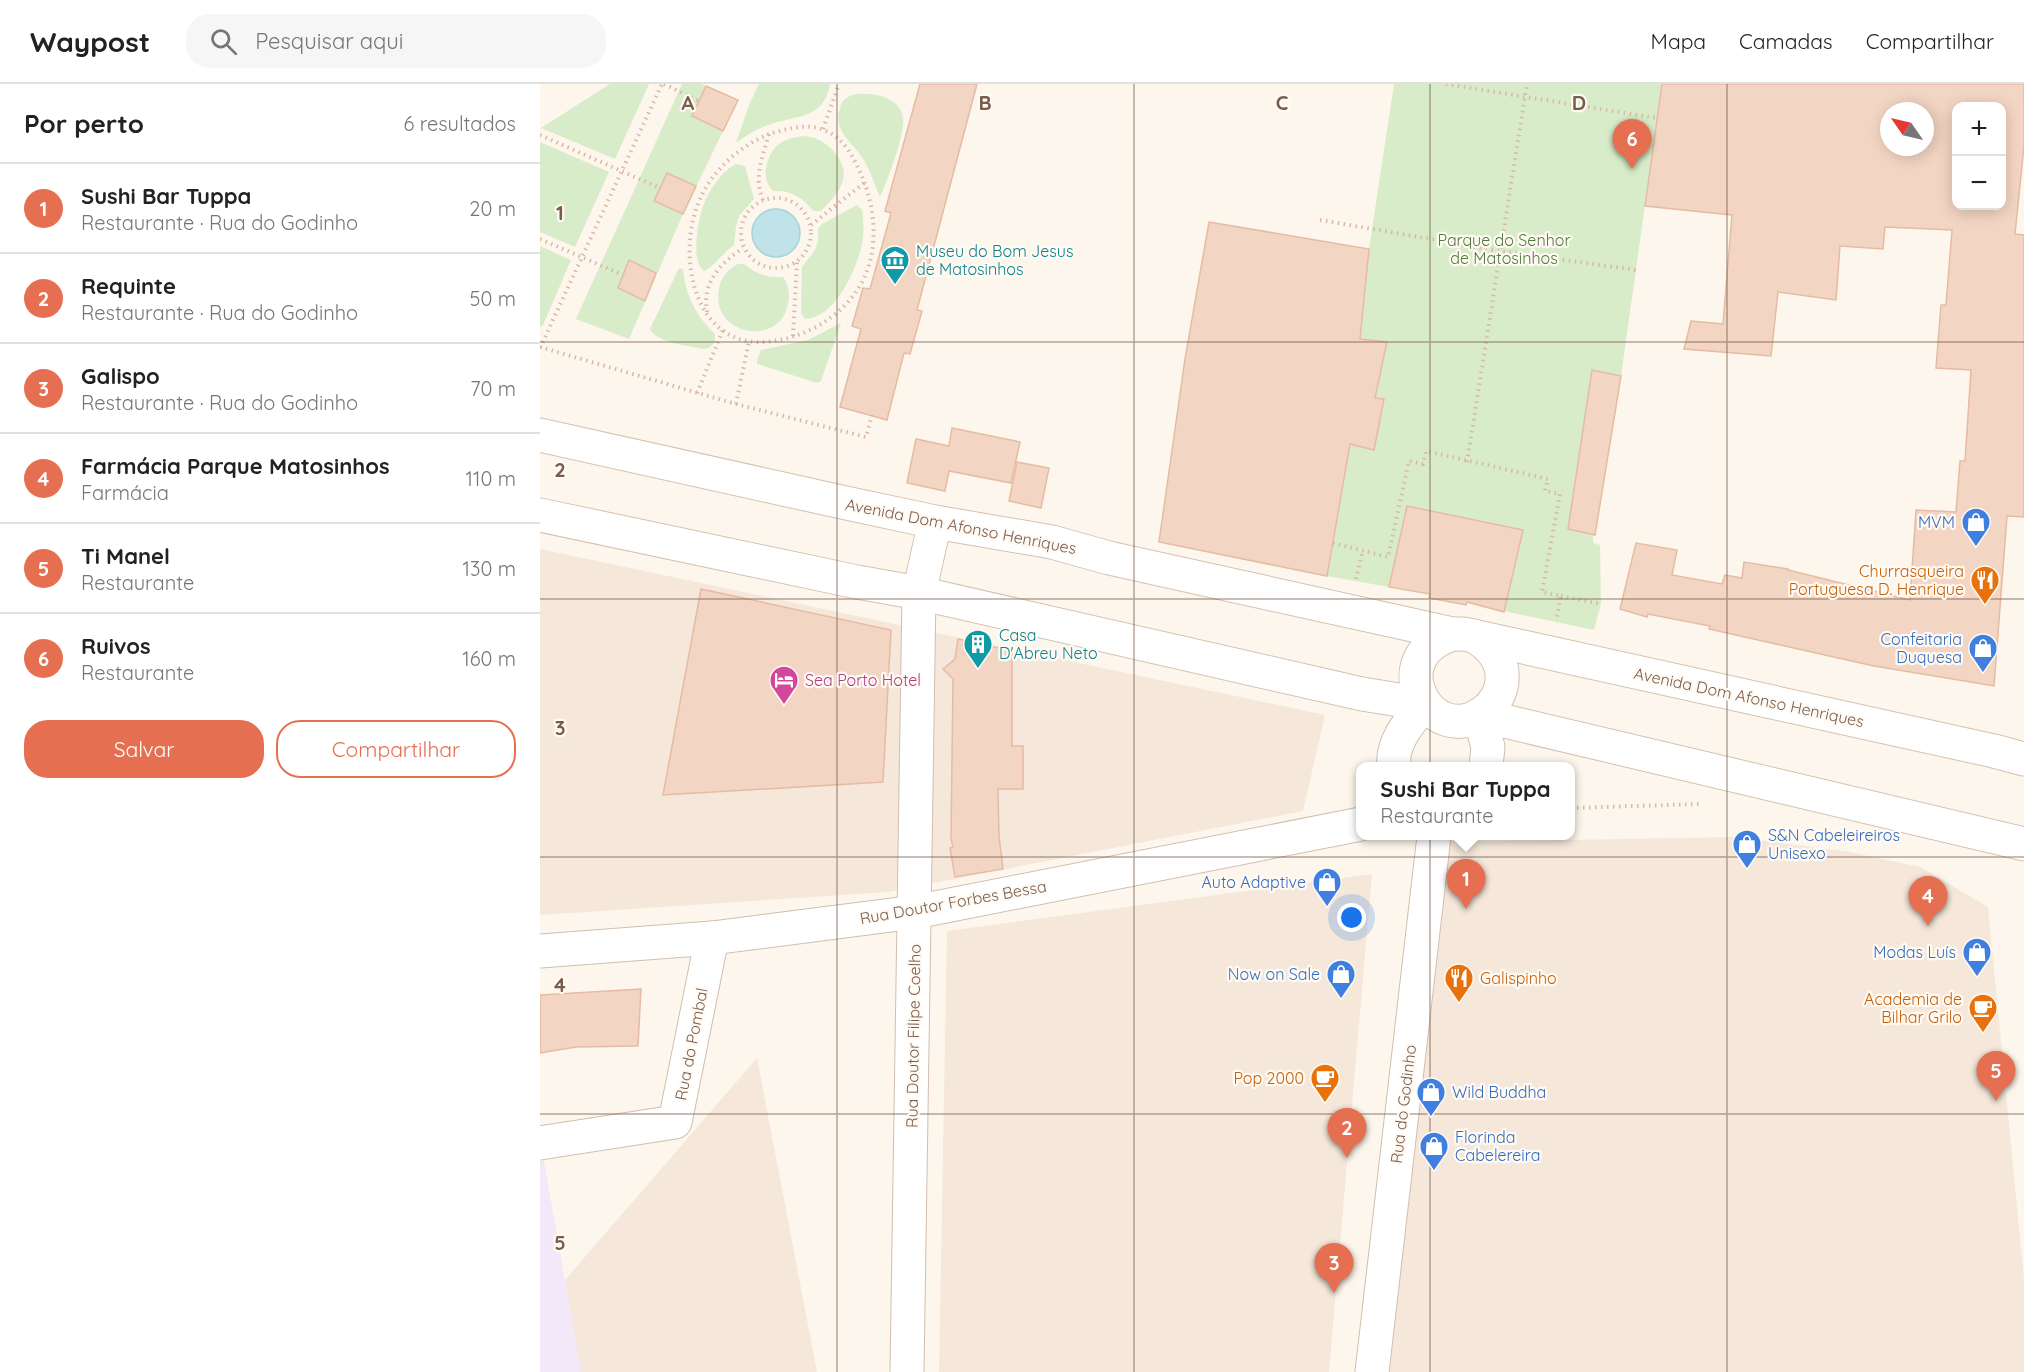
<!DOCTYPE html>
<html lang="pt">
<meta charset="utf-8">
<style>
body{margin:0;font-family:Quicksand,sans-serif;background:#f6f6f6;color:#222}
.controls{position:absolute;right:18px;top:18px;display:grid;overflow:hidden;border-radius:12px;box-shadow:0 3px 15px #0003}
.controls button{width:54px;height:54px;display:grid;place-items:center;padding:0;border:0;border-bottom:2px solid #e0e0e0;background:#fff;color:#222;font:30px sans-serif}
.compass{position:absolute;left:1340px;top:18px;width:54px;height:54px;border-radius:50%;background:#fff;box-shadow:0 3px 15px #0003;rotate:304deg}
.you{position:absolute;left:812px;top:834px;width:21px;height:21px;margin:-15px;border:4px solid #fff;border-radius:50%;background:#1a73e8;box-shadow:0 0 0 9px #1a73e833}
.badge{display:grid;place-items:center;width:39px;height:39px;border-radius:50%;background:#e76f51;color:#fff;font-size:20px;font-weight:700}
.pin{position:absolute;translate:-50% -50px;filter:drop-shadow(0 2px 3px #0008)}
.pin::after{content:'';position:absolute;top:32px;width:21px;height:18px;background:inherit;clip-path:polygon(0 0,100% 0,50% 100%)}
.popup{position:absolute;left:816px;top:678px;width:219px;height:78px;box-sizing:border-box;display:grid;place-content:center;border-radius:12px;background:#fff;filter:drop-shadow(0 2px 4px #0005);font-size:20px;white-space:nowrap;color:#767676}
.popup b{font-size:22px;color:#222}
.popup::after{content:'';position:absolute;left:50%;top:100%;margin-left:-12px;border:12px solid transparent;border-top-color:#fff}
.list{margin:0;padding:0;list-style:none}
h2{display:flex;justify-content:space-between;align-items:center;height:78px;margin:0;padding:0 24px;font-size:26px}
h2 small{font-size:20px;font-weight:400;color:#767676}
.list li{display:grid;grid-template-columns:39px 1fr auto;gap:18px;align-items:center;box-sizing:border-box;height:90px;padding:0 24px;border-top:2px solid #e0e0e0}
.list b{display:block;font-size:22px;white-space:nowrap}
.list p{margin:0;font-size:20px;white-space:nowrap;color:#767676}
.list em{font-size:20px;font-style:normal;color:#767676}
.actions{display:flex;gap:12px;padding:18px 24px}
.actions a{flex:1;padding:14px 0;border:2px solid #e76f51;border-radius:24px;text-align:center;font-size:21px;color:#e76f51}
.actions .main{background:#e76f51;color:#fff}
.icon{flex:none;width:33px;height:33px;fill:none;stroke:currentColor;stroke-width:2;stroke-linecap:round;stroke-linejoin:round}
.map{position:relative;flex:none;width:1484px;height:1288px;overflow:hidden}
header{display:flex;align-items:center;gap:36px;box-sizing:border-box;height:84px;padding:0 30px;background:#fff;border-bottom:2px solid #e0e0e0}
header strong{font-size:28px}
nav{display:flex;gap:33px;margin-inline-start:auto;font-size:21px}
.search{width:420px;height:54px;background:#f6f6f6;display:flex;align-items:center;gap:15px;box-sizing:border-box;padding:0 21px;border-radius:24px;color:#767676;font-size:22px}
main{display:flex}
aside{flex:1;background:#fff}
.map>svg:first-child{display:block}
.residential{fill:#f5e8da}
.education{fill:#f3e8fa}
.green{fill:#d8ecc9}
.water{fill:#bfe3e8;stroke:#a5d3da;stroke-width:1.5}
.building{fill:#f3d5c3;stroke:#e6bba3;stroke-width:1.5;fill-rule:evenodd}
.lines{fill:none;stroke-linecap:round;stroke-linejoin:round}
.street-casing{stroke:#d1beb0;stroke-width:35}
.secondary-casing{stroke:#d6c0b0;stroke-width:35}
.path{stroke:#d9b8a5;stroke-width:4;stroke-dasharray:1.5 4.5;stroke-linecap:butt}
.street{stroke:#fff;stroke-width:33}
.secondary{stroke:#fff;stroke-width:33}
.grid{fill:none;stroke:#7a5c4d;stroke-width:1.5;stroke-opacity:0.55}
.labels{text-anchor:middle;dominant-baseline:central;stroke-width:4.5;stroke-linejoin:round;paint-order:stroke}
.park-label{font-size:16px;fill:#537a41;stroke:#fffaf3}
.culture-label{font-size:16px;fill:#0d838f;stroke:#fffaf3;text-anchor:start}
.shop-label{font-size:16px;fill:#366cbe;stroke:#fffaf3;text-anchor:end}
.street-label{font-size:16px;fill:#7a5c4d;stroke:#fffaf3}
.food-label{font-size:16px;fill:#c56008;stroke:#fffaf3;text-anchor:end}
.hotel-label{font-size:16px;fill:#b23c85;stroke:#fffaf3;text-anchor:start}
.grid-label{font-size:20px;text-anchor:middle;font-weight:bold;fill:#7a5c4d;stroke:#fffaf3;stroke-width:4.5;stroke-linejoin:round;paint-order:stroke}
</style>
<header>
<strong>Waypost</strong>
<div class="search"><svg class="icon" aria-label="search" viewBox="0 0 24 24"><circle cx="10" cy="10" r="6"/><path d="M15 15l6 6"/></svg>Pesquisar aqui</div>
<nav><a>Mapa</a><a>Camadas</a><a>Compartilhar</a></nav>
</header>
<main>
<aside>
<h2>Por perto<small>6 resultados</small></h2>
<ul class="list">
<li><span class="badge">1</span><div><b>Sushi Bar Tuppa</b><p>Restaurante · Rua do Godinho</p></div><em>20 m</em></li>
<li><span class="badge">2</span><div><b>Requinte</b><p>Restaurante · Rua do Godinho</p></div><em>50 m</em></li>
<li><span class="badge">3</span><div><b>Galispo</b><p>Restaurante · Rua do Godinho</p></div><em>70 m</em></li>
<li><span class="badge">4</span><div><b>Farmácia Parque Matosinhos</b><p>Farmácia</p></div><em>110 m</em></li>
<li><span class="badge">5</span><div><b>Ti Manel</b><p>Restaurante</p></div><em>130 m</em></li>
<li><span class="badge">6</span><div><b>Ruivos</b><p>Restaurante</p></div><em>160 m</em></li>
</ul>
<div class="actions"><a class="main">Salvar</a><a>Compartilhar</a></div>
</aside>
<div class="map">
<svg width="1484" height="1288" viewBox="0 0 1484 1288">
<rect width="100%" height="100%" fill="#fdf6ec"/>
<g class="residential">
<path d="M0 465 785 631 763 727 348 808 0 831Z"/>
<path d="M1197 753 1310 768 1380 783 1448 823 1484 1195V1288H849L909 758Z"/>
<path d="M832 790 789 1288H399L407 847Z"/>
<path d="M217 974 277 1288H0V1225Z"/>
</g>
<path class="education" d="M0 1077H4L41 1288H0Z"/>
<g class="green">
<path d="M70 0H109L75 75 1 44Z"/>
<path d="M142 0H161L198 16 143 130 89 255 36 235Z"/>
<path d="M219 0H289L290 2C282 34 261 31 234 39 220 43 208 50 196 59L209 21Z"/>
<path d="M854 0H1122L1081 292 1053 286V459L1060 461 1061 520 1054 546 964 527 867 423 849 503 787 492 810 360 834 365 844 316 819 311 823 289 840 291 847 258 820 255 829 165Z"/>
<path d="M317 10C334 9 359 13 363 33 366 48 347 98 340 113 335 102 331 89 325 78 315 59 292 49 300 24 302 15 308 12 317 10Z"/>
<path d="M266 52C278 54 287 59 295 69 314 92 299 109 281 127H273C263 113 250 106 233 107 220 95 226 70 239 60 247 54 256 53 266 52Z"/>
<path d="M0 58 69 88 35 163 0 148Z"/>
<path d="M196 80 205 82 214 115 199 132 196 143 194 161C185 167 171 185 164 187 150 178 158 134 164 120 169 106 182 87 196 80Z"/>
<path d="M317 121 322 126C324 138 324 152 321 164 315 189 294 234 265 235L261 229 262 183 275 166 278 157V145L282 140Z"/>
<path d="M0 162 31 176 3 241 0 243Z"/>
<path d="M198 180H204C216 190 227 194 243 193 250 201 250 214 247 224 236 264 166 250 180 200 183 192 189 184 198 180Z"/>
<path d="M139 184 143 185C145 211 157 233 175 250V258L169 264 164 265C149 262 117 259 110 245Z"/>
<path d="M301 239 281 297 277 299 217 280V276L221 266 268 256Z"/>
</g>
<circle class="water" cx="236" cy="149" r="24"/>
<g class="building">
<path d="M380 0H437L377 226 382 227 370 270 364 269 347 336 300 323 321 245 312 242 323 204 330 205 351 129 345 127Z"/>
<path d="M1122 0H1484V62L1475 150 1484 151V433L1467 432 1454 602 1334 582 1169 545 1170 542 1108 530 1107 533 1080 525 1096 459 1137 466 1132 491 1182 500 1185 491 1202 494 1204 478 1248 485V486L1370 516 1376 426 1416 428 1420 377H1425L1431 286 1396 284 1401 221H1406L1412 146 1345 143 1343 165 1300 162 1296 216 1238 208 1231 272 1144 265 1151 237 1183 240 1192 131 1105 122ZM1416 22H1461V122H1416ZM1349 27H1385V63H1349Z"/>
<path d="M166 2 198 16 183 47 152 32Z"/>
<path d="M127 89 156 102 143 130 114 117Z"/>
<path d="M669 138 829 165 820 255 847 258 835 314 844 315 834 366 810 360 787 492 619 458 645 275Z"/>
<path d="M89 176 116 189 105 217 78 204Z"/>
<path d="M1052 286 1081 292 1055 451 1028 445Z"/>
<path d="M412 344 480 358 471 399 409 387 405 407 367 399 376 355 409 362Z"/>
<path d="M477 378 509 384 501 424 469 417Z"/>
<path d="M867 422 983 446 964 528 927 518 926 521 889 514 890 510 849 503Z"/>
<path d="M161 505 351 546 343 698 123 711Z"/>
<path d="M418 555 472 567V662H483V705H458L459 752 463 785 415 793 410 764 413 763 411 755 413 595 403 585 415 575Z"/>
<path d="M101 905 98 962 36 963 0 969V911Z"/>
</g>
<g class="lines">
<g class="street-casing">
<g id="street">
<path d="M939 631 948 663 946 682"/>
<path d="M854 682C851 659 870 637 884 620"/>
<path d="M0 867 172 854 375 828 821 740"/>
<path d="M0 1059 135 1038 172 854"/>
<path d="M367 1288 379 509"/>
<path d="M832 1288 894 752"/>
</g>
</g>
<g class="secondary-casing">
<g id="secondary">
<path d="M0 351 306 419 395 438 512 458 569 474 913 550H924L1454 667 1484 675"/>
<path d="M0 431 317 498 379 509 822 610 884 620"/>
<path d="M379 509 395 438"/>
<path d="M913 550C838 573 892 667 944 628 954 620 961 609 962 597 964 576 951 562 934 552"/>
<path d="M939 631 1484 760"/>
</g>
</g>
<g class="path">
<path d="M124 0 159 17"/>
<path d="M906 0 1116 34"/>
<path d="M283 45 299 0"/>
<path d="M0 51 120 104"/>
<circle cx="236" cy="149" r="35"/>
<path d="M223 116C213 93 223 72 229 50 248 45 267 38 286 47 303 54 313 72 320 88 333 116 338 151 329 181 316 226 267 257 221 258 149 259 135 160 163 109 177 82 201 62 229 50"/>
<path d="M780 136 960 167 1096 186"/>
<path d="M271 141 324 99"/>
<path d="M0 155 83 191"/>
<path d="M167 228C162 198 180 180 203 164"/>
<path d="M253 252 257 178"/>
<path d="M0 263 196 320 326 353 332 331"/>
<path d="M0 264 122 0"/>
<path d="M157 309 183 246"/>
<path d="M196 320 209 257"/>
<path d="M927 378 987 0"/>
<path d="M793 459 848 473 869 377 883 380 886 367 1008 395 1005 407 1020 410 1002 508 1021 512 1016 537"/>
<path d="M816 495 823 466"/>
<path d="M1021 512 1061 520"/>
<path d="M1031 724 1159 720"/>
</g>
<use href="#street" class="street"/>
<use href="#secondary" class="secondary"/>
</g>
<path class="grid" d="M297 0V1288M594 0V1288M890 0V1288M1187 0V1288M0 258H1484M0 515H1484M0 773H1484M0 1030H1484"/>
<defs>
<g id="museum-pin" transform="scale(1.5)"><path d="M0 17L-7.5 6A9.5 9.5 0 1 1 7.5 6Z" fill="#0f9aa8" stroke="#fffaf3"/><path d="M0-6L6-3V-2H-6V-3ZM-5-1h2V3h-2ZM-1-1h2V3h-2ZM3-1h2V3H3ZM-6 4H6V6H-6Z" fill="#fff"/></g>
<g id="shop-pin" transform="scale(1.5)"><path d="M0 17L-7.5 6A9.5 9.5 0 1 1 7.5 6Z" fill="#3f7fe0" stroke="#fffaf3"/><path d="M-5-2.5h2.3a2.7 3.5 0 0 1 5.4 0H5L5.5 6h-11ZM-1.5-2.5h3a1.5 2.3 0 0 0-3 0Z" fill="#fff"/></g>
<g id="restaurant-pin" transform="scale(1.5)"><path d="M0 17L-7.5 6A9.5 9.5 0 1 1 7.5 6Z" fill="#e8710a" stroke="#fffaf3"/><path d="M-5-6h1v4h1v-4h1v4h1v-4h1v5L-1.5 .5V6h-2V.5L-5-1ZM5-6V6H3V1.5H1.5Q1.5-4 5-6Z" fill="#fff"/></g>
<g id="building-pin" transform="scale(1.5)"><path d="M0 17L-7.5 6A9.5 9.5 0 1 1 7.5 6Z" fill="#0f9aa8" stroke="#fffaf3"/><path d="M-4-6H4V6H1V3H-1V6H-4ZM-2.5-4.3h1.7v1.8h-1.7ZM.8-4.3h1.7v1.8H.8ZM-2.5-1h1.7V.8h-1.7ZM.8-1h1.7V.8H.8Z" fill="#fff"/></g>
<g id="hotel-pin" transform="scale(1.5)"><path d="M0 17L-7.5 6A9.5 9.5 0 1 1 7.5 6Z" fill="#d1479c" stroke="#fffaf3"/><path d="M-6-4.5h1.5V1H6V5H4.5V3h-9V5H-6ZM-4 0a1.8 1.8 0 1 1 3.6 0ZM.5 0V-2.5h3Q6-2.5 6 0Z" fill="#fff"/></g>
<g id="cafe-pin" transform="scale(1.5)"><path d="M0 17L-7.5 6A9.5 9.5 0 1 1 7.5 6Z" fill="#e8710a" stroke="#fffaf3"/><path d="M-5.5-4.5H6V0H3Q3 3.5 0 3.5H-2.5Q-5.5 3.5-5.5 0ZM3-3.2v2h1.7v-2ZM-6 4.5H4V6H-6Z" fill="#fff"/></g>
</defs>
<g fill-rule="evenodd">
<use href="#museum-pin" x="355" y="176"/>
<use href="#shop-pin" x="1436" y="438"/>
<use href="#restaurant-pin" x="1445" y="496"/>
<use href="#building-pin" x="438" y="560"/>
<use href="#shop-pin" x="1443" y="564"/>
<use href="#hotel-pin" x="244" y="596"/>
<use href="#shop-pin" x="1207" y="760"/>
<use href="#shop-pin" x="787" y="798"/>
<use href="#shop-pin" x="1437" y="868"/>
<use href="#shop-pin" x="801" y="890"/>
<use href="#restaurant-pin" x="919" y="894"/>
<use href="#cafe-pin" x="1443" y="924"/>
<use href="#cafe-pin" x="785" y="994"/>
<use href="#shop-pin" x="891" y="1008"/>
<use href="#shop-pin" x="894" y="1062"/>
</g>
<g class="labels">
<g class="park-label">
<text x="964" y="156">Parque do Senhor<tspan x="964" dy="18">de Matosinhos</tspan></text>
</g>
<g class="culture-label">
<text x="376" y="167">Museu do Bom Jesus<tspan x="376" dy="18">de Matosinhos</tspan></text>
<text x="459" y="551">Casa<tspan x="459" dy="18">D'Abreu Neto</tspan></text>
</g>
<g class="shop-label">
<text x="1415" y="438">MVM</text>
<text x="1422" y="555">Confeitaria<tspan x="1422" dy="18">Duquesa</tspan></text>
<text x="1228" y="751" text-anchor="start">S&amp;N Cabeleireiros<tspan x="1228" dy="18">Unisexo</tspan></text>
<text x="766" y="798">Auto Adaptive</text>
<text x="1416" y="868">Modas Luís</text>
<text x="780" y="890">Now on Sale</text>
<text x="912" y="1008" text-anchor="start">Wild Buddha</text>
<text x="915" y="1053" text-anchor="start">Florinda<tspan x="915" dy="18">Cabelereira</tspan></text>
</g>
<g class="street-label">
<text transform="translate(421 442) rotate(11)">Avenida Dom Afonso Henriques</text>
<text transform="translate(1209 613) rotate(12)">Avenida Dom Afonso Henriques</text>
<text transform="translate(413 818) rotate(-10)">Rua Doutor Forbes Bessa</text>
<text transform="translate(373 952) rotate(-89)">Rua Doutor Filipe Coelho</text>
<text transform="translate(151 960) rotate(-79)">Rua do Pombal</text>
<text transform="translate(863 1020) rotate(-83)">Rua do Godinho</text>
</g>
<g class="food-label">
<text x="1424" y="487">Churrasqueira<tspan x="1424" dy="18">Portuguesa D. Henrique</tspan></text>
<text x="940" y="894" text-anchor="start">Galispinho</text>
<text x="1422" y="915">Academia de<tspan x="1422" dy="18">Bilhar Grilo</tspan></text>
<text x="764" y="994">Pop 2000</text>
</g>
<g class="hotel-label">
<text x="265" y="596">Sea Porto Hotel</text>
</g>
</g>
<g class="grid-label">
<text x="148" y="26">A</text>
<text x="445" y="26">B</text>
<text x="742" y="26">C</text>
<text x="1039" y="26">D</text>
<text x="20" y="136">1</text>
<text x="20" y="393">2</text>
<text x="20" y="651">3</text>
<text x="20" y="908">4</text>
<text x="20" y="1166">5</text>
</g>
</svg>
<div class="controls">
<button>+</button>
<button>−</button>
</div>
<svg class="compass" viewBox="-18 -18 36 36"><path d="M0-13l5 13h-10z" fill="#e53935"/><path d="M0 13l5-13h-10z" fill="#767676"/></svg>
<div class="you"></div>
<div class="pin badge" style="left:926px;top:825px">1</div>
<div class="popup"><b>Sushi Bar Tuppa</b>Restaurante</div>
<div class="pin badge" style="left:807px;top:1074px">2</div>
<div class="pin badge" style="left:794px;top:1209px">3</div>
<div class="pin badge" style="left:1388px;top:842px">4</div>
<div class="pin badge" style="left:1456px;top:1017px">5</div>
<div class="pin badge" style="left:1092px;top:85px">6</div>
</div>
</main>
